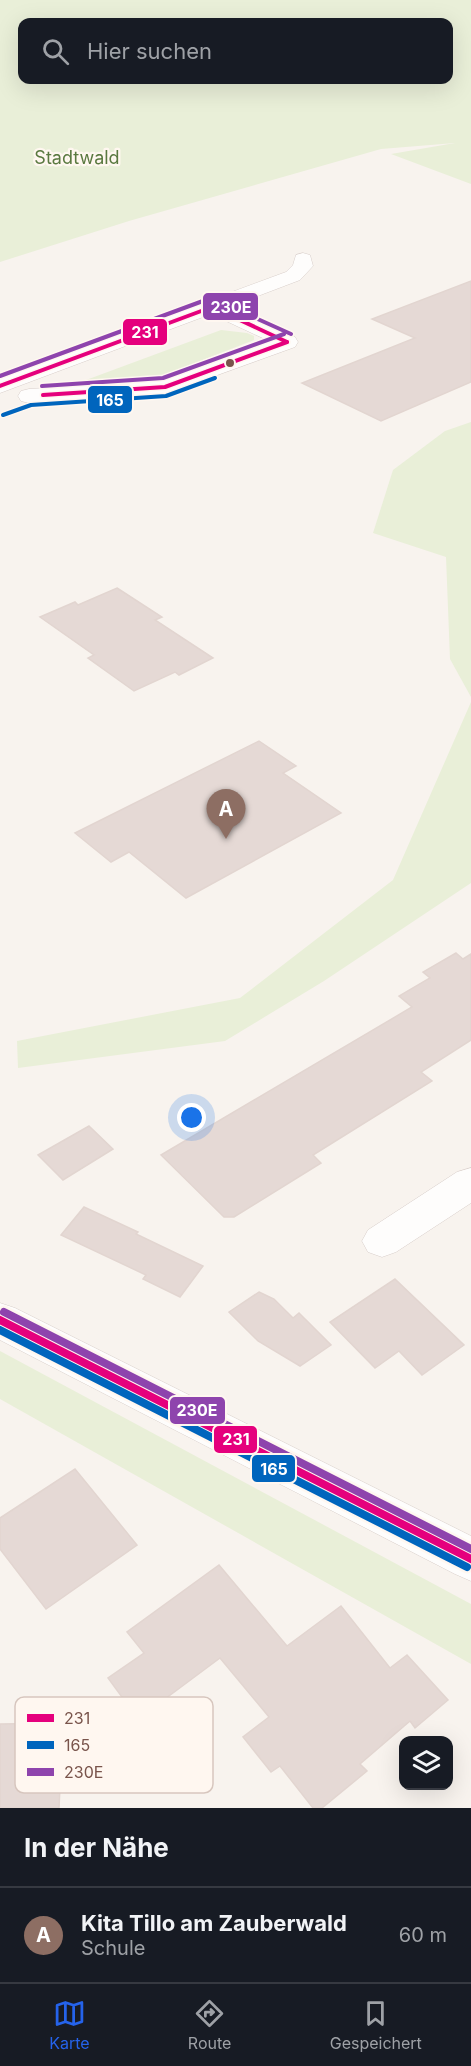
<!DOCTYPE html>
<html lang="de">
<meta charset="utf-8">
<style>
body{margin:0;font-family:Inter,sans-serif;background:#20242c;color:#f1f3f6}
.controls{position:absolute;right:18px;bottom:18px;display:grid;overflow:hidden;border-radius:12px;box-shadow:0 6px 24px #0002}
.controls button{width:54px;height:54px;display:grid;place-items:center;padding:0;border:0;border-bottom:2px solid #363941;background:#171b24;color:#f1f3f6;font:30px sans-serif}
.you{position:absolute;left:192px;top:1118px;width:21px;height:21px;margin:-15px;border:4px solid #fff;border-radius:50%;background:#1a73e8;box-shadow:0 0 0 9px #1a73e833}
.badge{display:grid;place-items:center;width:39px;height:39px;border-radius:50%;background:#2563eb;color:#fff;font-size:20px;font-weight:700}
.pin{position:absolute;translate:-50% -50px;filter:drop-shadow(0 2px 3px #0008)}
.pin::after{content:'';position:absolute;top:32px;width:21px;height:18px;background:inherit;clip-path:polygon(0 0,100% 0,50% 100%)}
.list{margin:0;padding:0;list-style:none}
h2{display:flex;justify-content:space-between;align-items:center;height:78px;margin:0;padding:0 24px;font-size:26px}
h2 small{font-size:20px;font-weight:400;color:#9ea1a6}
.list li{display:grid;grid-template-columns:39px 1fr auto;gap:18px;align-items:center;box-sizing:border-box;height:96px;padding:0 24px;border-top:2px solid #363941}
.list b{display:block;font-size:22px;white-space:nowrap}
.list p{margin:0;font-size:20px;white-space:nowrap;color:#9ea1a6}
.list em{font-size:20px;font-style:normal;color:#9ea1a6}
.icon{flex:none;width:33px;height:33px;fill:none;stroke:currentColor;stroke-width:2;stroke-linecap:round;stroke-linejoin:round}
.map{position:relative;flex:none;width:471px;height:1808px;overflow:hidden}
.search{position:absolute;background:#171b24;box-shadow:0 6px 24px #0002;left:18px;right:18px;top:18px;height:66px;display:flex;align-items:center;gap:15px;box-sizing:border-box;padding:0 21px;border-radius:12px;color:#9ea1a6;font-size:22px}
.sheet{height:174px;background:#171b24}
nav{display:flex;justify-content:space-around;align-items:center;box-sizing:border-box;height:84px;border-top:2px solid #363941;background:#171b24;font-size:16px;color:#9ea1a6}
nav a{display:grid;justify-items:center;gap:3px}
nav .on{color:#2563eb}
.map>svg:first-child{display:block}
.green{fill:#e9efd8;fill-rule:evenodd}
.building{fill:#e5d9d5;stroke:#e2d5d0;stroke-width:1.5}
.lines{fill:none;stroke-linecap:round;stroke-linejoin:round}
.minor-casing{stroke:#d8ceca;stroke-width:1}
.minor{fill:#fefdfc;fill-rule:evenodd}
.bus-1-far1-casing{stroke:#fff7f0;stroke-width:7}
.bus-1-casing{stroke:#fff7f0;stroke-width:13}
.bus-2-far1-casing{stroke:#fff7f0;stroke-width:7}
.bus-2-casing{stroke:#fff7f0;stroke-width:13}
.bus-3-far1-casing{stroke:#fff7f0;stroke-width:7}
.bus-3-casing{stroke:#fff7f0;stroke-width:13}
.bus-1-far1{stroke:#e5007d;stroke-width:4}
.bus-1{stroke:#e5007d;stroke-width:8}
.bus-2-far1{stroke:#0065bd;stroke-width:4}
.bus-2{stroke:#0065bd;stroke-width:8}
.bus-3-far1{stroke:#8e44ad;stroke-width:4}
.bus-3{stroke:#8e44ad;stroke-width:8}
.bus-dot{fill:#79544b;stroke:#fff7f0;stroke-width:2}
.labels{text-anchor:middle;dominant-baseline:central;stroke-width:4.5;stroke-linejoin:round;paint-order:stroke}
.far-park-label{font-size:18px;fill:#5a7940;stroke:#fff7f0}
.key{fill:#fff7f0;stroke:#d7c6be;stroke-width:1.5}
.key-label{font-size:16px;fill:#79544b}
.line-badge{stroke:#fff7f0;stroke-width:2}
.badge-label{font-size:16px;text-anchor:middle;font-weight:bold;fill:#fff}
</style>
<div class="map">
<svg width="471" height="1808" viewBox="0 0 471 1808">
<rect width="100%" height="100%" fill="#f8f3ee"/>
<g class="green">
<path d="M0 0H471V184L391 154 455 143 381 149 129 221 0 262ZM22 22H448V80H22Z"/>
<path d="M221 330 247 333 254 336V340L146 382 83 387 81 385 86 380Z"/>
<path d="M471 422V697L450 659 446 557 373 533 393 470 445 431Z"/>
<path d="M471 702V883L324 981 225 1041 18 1068 17 1041 240 998 393 880Z"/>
<path d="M0 1351 471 1604V1664L0 1399Z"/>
</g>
<g class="building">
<path d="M471 281V382L381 421 302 383 415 338 372 319Z"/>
<path d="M117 588 162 617 155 620 213 658 179 675 175 672 134 691 88 658 94 655 40 617 75 602 78 605Z"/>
<path d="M259 741 296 766 283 773 341 813 186 898 129 852 111 862 75 833Z"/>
<path d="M456 953 463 959 471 954V1040L421 1072 432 1081 313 1155 321 1163 234 1217H224L161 1155 412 1007 399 996 430 978 423 972Z"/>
<path d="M89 1126 113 1149 63 1180 38 1155Z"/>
<path d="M84 1207 138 1232 136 1234 203 1266 180 1297 143 1279 146 1275 61 1235Z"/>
<path d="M395 1279 464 1345 422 1375 399 1351 375 1368 330 1322Z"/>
<path d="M259 1292 274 1299 293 1318 299 1313 331 1345 300 1366 258 1341 229 1312Z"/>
<path d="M75 1469 137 1545 46 1609 0 1549V1518Z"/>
<path d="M219 1565 287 1646 341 1606 390 1668 407 1655 448 1700 415 1728 410 1721 360 1764 367 1771 322 1808H313L280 1766 271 1772 243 1737 269 1717 220 1658 138 1719 108 1678 144 1653 127 1632Z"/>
<path d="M63 1723 59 1808H0V1724Z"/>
</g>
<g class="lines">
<g class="minor-casing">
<g id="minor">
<path d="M303 253 310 255 313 266 300 280 229 307 295 337 298 342 295 347 165 394 29 403 21 401 18 396 21 391 29 389 162 381 269 341 211 314 0 393V378L286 272 293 265 296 255Z"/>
<path d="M471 1168V1203L396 1252 382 1257 368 1252 362 1241 368 1230 457 1172Z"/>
<path d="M0 1303 15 1308 471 1536V1581L455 1574 0 1340Z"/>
</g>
</g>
<use href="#minor" class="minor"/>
<g class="bus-1-far1-casing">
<g id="bus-1-far1">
<path d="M0 386 212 307 287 342"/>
<path d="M43 395 165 387 287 342"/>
</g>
</g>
<g class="bus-1-casing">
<path id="bus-1" d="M0 1320 471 1559"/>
</g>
<g class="bus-2-far1-casing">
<path id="bus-2-far1" d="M3 415 31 405 166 396 215 378"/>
</g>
<g class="bus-2-casing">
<path id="bus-2" d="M0 1330 467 1567"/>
</g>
<g class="bus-3-far1-casing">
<g id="bus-3-far1">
<path d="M0 376 211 298 291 334"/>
<path d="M42 386 163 378 284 334"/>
</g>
</g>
<g class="bus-3-casing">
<path id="bus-3" d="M4 1312 471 1549"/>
</g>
<use href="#bus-1-far1" class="bus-1-far1"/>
<use href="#bus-1" class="bus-1"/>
<use href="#bus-2-far1" class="bus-2-far1"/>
<use href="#bus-2" class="bus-2"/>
<use href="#bus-3-far1" class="bus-3-far1"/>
<use href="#bus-3" class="bus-3"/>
</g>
<circle class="bus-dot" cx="230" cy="363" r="5"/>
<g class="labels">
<g class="far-park-label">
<text x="77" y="157">Stadtwald</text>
</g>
</g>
<rect x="15" y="1697" width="198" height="96" rx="9" class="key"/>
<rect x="27" y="1714" width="27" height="8" fill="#e5007d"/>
<rect x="27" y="1741" width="27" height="8" fill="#0065bd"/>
<rect x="27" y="1768" width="27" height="8" fill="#8e44ad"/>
<g class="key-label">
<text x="64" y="1724">231</text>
<text x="64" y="1751">165</text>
<text x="64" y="1778">230E</text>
</g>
<g class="line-badge">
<rect x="202" y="292" width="57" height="29" rx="6" fill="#8e44ad"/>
<rect x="122" y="318" width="46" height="28" rx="6" fill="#e5007d"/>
<rect x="87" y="385" width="46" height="29" rx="6" fill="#0065bd"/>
<rect x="169" y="1396" width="57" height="29" rx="6" fill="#8e44ad"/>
<rect x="213" y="1425" width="45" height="29" rx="6" fill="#e5007d"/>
<rect x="251" y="1454" width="45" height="29" rx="6" fill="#0065bd"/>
</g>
<g class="badge-label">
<text x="231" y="313">230E</text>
<text x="145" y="338">231</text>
<text x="110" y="406">165</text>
<text x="197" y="1416">230E</text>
<text x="236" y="1445">231</text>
<text x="274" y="1475">165</text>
</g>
</svg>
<div class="controls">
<button><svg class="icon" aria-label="layers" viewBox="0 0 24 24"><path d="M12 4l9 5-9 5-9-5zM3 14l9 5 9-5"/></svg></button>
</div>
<div class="you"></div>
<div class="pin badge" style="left:226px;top:839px;background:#8d6e63">A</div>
<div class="search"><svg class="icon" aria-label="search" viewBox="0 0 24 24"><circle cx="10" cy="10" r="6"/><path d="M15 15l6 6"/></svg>Hier suchen</div>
</div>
<section class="sheet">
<h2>In der Nähe<small></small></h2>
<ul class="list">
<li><span class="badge" style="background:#8d6e63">A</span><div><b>Kita Tillo am Zauberwald</b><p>Schule</p></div><em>60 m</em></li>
</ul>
</section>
<nav>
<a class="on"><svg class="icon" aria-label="map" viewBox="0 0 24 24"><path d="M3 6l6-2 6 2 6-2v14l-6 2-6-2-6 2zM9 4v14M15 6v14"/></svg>Karte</a>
<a><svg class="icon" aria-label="directions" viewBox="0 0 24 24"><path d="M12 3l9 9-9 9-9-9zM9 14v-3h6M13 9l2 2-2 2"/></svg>Route</a>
<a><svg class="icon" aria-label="saved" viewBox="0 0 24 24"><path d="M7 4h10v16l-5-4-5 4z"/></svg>Gespeichert</a>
</nav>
